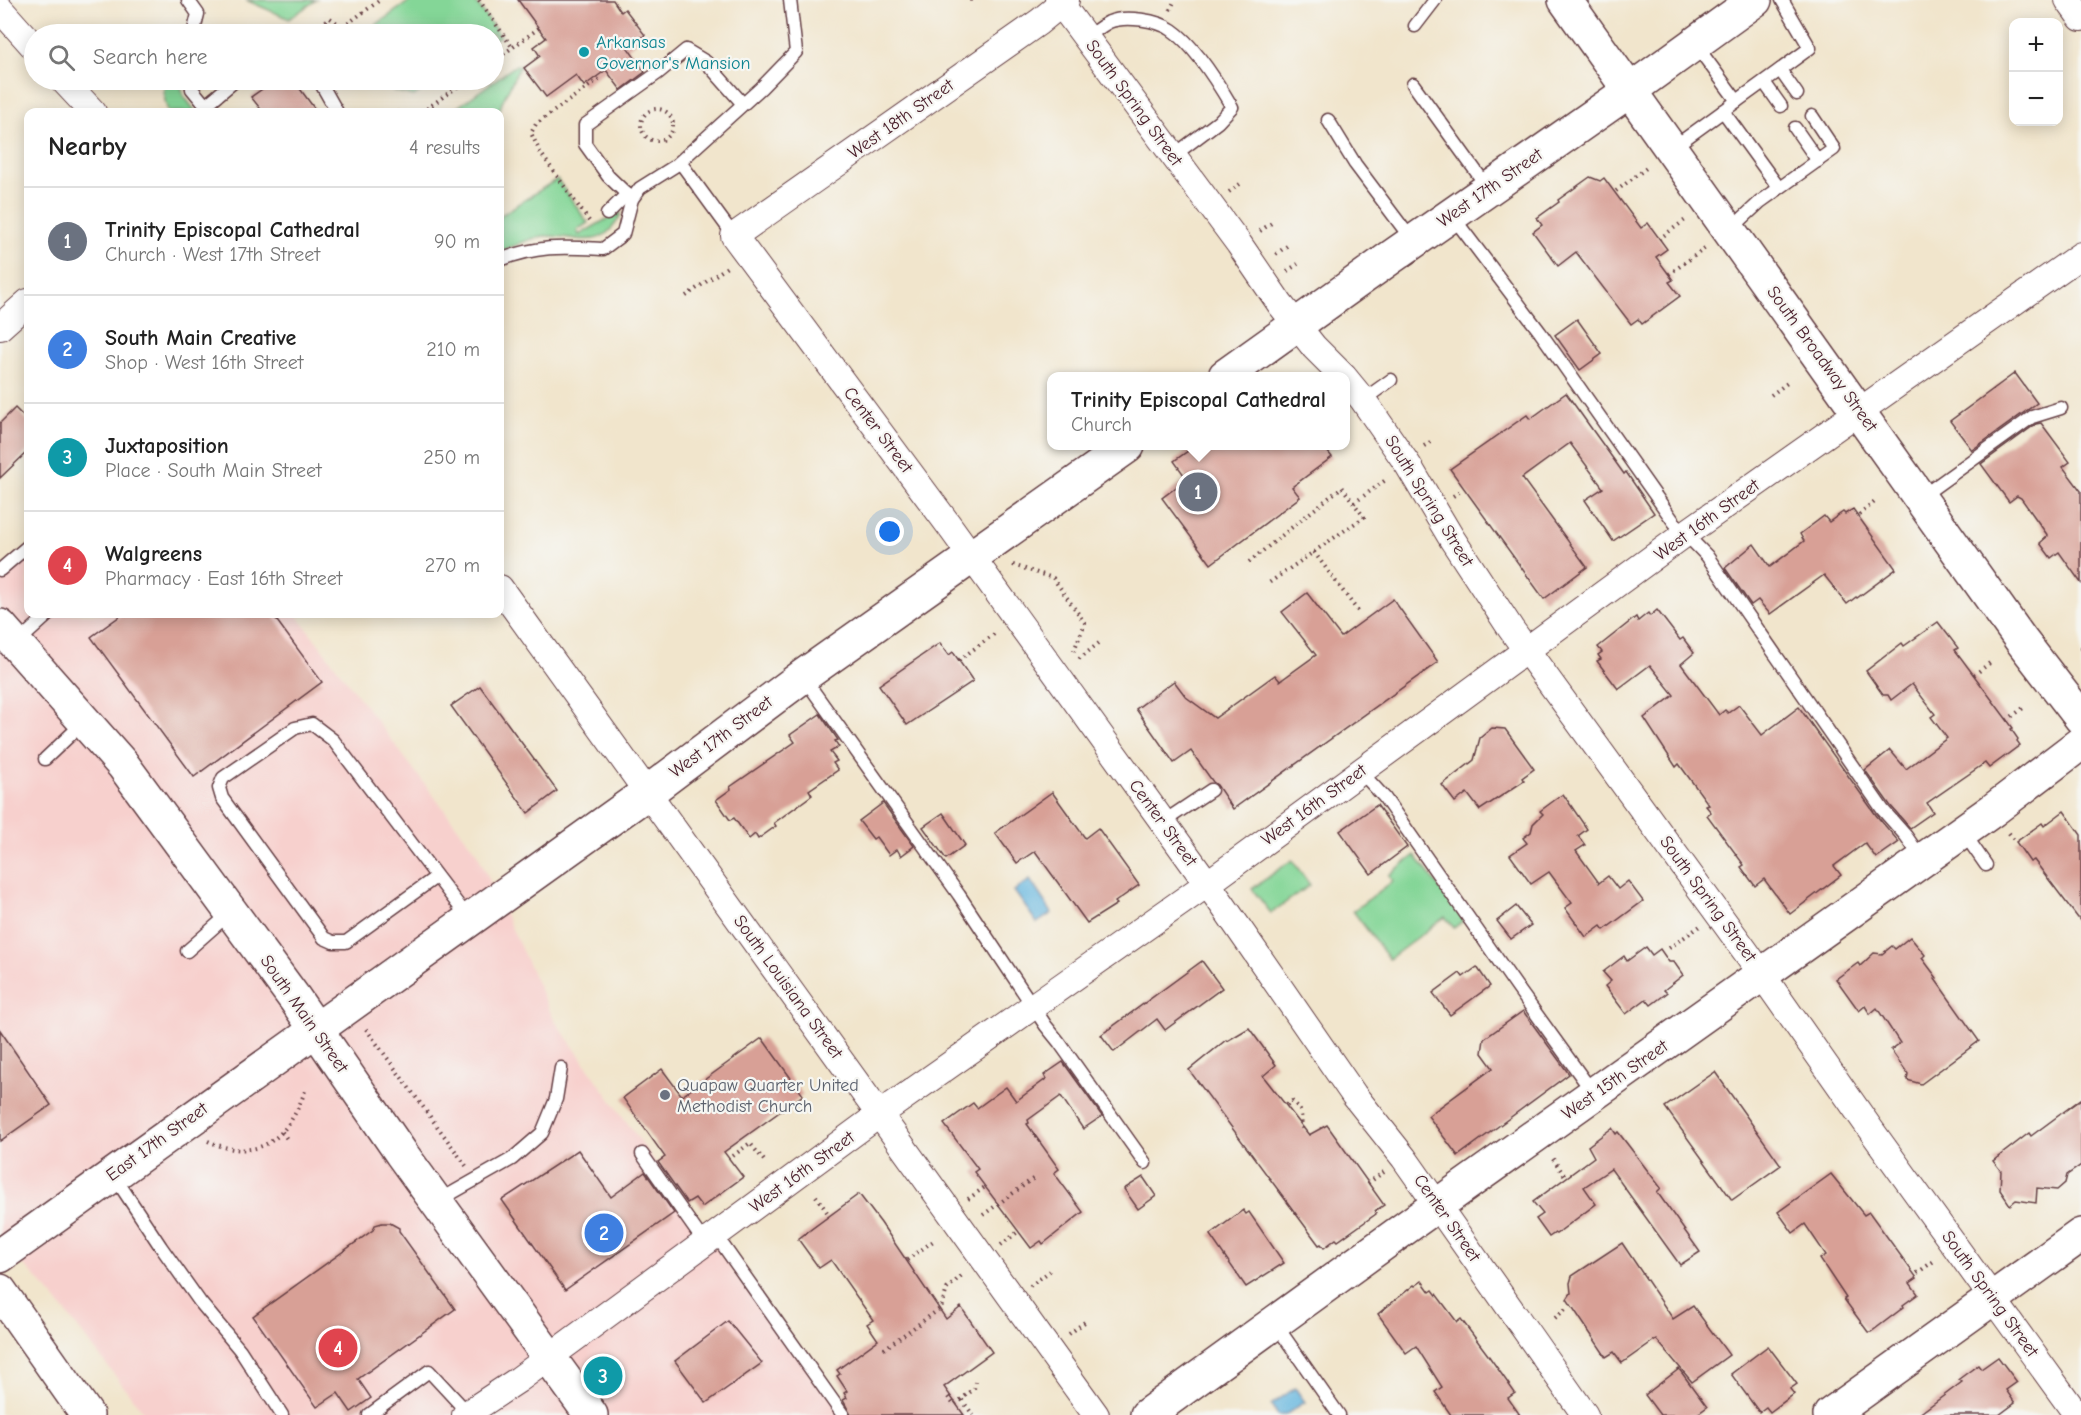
<!DOCTYPE html>
<meta charset="utf-8">
<style>
body{margin:0;font-family:"Comic Neue",sans-serif;background:#f2f2f2;color:#222}
.controls{position:absolute;right:18px;top:18px;display:grid;overflow:hidden;border-radius:12px;box-shadow:0 3px 15px #0003}
.controls button{width:54px;height:54px;display:grid;place-items:center;padding:0;border:0;border-bottom:2px solid #e0e0e0;background:#fff;color:#222;font:30px sans-serif}
.you{position:absolute;left:890px;top:532px;width:21px;height:21px;margin:-15px;border:4px solid #fff;border-radius:50%;background:#1a73e8;box-shadow:0 0 0 9px #1a73e833}
.badge{display:grid;place-items:center;width:39px;height:39px;border-radius:50%;background:#2563eb;color:#fff;font-size:20px;font-weight:700}
.pin{position:absolute;translate:-50% -50%;border:3px solid #fff;box-shadow:0 2px 6px #0006}
.popup{position:absolute;left:1047px;top:372px;width:303px;height:78px;box-sizing:border-box;display:grid;place-content:center;border-radius:12px;background:#fff;filter:drop-shadow(0 2px 4px #0005);font-size:20px;white-space:nowrap;color:#767676}
.popup b{font-size:22px;color:#222}
.popup::after{content:'';position:absolute;left:50%;top:100%;margin-left:-12px;border:12px solid transparent;border-top-color:#fff}
.list{margin:0;padding:0;list-style:none}
h2{display:flex;justify-content:space-between;align-items:center;height:78px;margin:0;padding:0 24px;font-size:26px}
h2 small{font-size:20px;font-weight:400;color:#767676}
.list li{display:grid;grid-template-columns:39px 1fr auto;gap:18px;align-items:center;box-sizing:border-box;height:108px;padding:0 24px;border-top:2px solid #e0e0e0}
.list b{display:block;font-size:22px;white-space:nowrap}
.list p{margin:0;font-size:20px;white-space:nowrap;color:#767676}
.list em{font-size:20px;font-style:normal;color:#767676}
.icon{flex:none;width:33px;height:33px;fill:none;stroke:currentColor;stroke-width:2;stroke-linecap:round;stroke-linejoin:round}
.map{position:relative;flex:none;width:2081px;height:1415px;overflow:hidden}
.search{position:absolute;background:#fff;box-shadow:0 3px 15px #0003;left:24px;top:24px;width:480px;height:66px;display:flex;align-items:center;gap:15px;box-sizing:border-box;padding:0 21px;border-radius:33px;color:#767676;font-size:22px}
.panel{position:absolute;background:#fff;box-shadow:0 3px 15px #0003;left:24px;top:108px;width:480px;height:510px;border-radius:12px}
.map>svg:first-child{display:block}
.built{fill:#f7d0cd}
.green{fill:#84d697;stroke:#677a61;stroke-width:1.5}
.water{fill:#63b5de;stroke:#566a84;stroke-width:1.5}
.building{fill:#d8a096}
.lines{fill:none;stroke-linecap:round;stroke-linejoin:round}
.lane-casing{stroke:#633d43;stroke-width:15}
.street-casing{stroke:#633d43;stroke-width:28}
.secondary-casing{stroke:#633d43;stroke-width:36}
.primary-casing{stroke:#633d43;stroke-width:36}
.path{stroke:#633d43;stroke-width:4;stroke-dasharray:1.5 4.5;stroke-linecap:butt}
.lane{stroke:#fff;stroke-width:12}
.street{stroke:#fff;stroke-width:26}
.secondary{stroke:#fff;stroke-width:33}
.primary{stroke:#fff;stroke-width:33}
.culture-dot{fill:#0f9aa8;stroke:#f6f6f2;stroke-width:2}
.worship-dot{fill:#6b7280;stroke:#f6f6f2;stroke-width:2}
.labels{text-anchor:middle;dominant-baseline:central;stroke-width:4.5;stroke-linejoin:round;paint-order:stroke}
.culture-label{font-size:18px;fill:#0d838f;stroke:#f6f6f2;text-anchor:start}
.street-label{font-size:18px;fill:#4a1f2b;stroke:#f6f6f2}
.worship-label{font-size:18px;fill:#5b616d;stroke:#f6f6f2;text-anchor:start}
</style>
<div class="map">
<svg width="2081" height="1415" viewBox="0 0 2081 1415">
<rect width="100%" height="100%" fill="#f6f6f2"/>
<filter id="ink" filterUnits="userSpaceOnUse"><feTurbulence type="fractalNoise" baseFrequency=".0167" numOctaves="2"/><feDisplacementMap in="SourceGraphic" scale="12" xChannelSelector="R" yChannelSelector="G"/><feConvolveMatrix kernelMatrix="1 2 1 2 8 2 1 2 1" color-interpolation-filters="sRGB"/></filter>
<filter id="wash" filterUnits="userSpaceOnUse"><feTurbulence type="fractalNoise" baseFrequency=".008" numOctaves="4" result="noise"/><feDisplacementMap in="SourceGraphic" scale="24" xChannelSelector="R" yChannelSelector="G"/><feGaussianBlur stdDeviation="1.35" result="paint"/><feColorMatrix in="noise" values="0 0 0 0 0 0 0 0 0 0 0 0 0 0 0 0 0 1.4 0 .05"/><feComposite in="paint" operator="in"/></filter>
<g filter="url(#wash)">
<rect width="100%" height="100%" fill="#f1e5cc"/>
<path class="built" d="M28 550V614H296L477 853 553 1018 733 1272 849 1415H146L48 1290 0 1241V579Z"/>
<g class="green">
<path d="M246 0H316L289 19Z"/>
<path d="M411 0H474L500 36 494 40V34H367L366 32Z"/>
<path d="M516 65 520 66 503 100 499 112H451Z"/>
<path d="M164 80H180L183 95 196 112H168L164 97Z"/>
<path d="M380 80H437L414 96 394 91Z"/>
<path d="M557 179 588 223 577 230 579 235 619 212 621 214C601 255 576 234 544 236 529 238 514 247 500 251V216Z"/>
<path d="M1415 855 1464 920 1454 928 1445 917 1389 959 1353 911 1393 881 1389 875Z"/>
<path d="M1292 860 1310 885 1271 913 1252 889Z"/>
</g>
<g class="water">
<path d="M1030 880 1052 913 1037 923 1014 891Z"/>
<path d="M1295 1388 1305 1402 1285 1415H1278L1271 1405Z"/>
</g>
<g id="blocks">
<g class="building">
<path d="M518 0H613L621 12 625 9 645 35 628 48 645 72 621 90 606 70 584 86 576 75 546 97 524 68 540 56 534 47 546 38Z"/>
<path d="M275 80H280L286 88 295 82 317 112H263L251 97Z"/>
<path d="M1590 177 1600 181 1604 178 1641 228 1648 223 1667 249 1656 257 1673 280 1669 282 1680 296 1642 324 1638 319 1631 324 1576 252 1558 266 1533 232 1542 225 1537 218 1559 202 1558 200Z"/>
<path d="M1577 319 1602 354 1580 370 1555 335Z"/>
<path d="M2015 373 2037 403 1972 450 1950 421Z"/>
<path d="M1566 393 1624 474 1626 472 1654 513 1613 541 1585 500 1603 488 1570 443 1522 478 1587 567 1544 599 1450 469 1527 415 1530 419Z"/>
<path d="M15 408 28 421V451L0 478V423Z"/>
<path d="M2041 423 2070 462 2063 467 2081 491V583L2059 552 2051 558 2040 543 2048 536 2021 498 2017 496 2009 502 1981 464 2036 424Z"/>
<path d="M1195 446H1323L1332 457 1292 487 1300 497 1211 564 1162 498 1187 479 1174 461Z"/>
<path d="M1853 509 1896 569 1857 598 1856 597 1847 604 1824 575 1770 614 1758 600 1751 605 1725 568 1754 544 1770 567 1804 541 1800 534 1824 516 1829 522 1843 512 1845 514Z"/>
<path d="M1307 593 1341 637 1393 599 1438 662 1233 809 1217 785 1213 782 1191 751 1174 763 1136 709 1174 681 1186 697 1215 718 1275 675 1280 681 1316 655 1282 612Z"/>
<path d="M1657 610 1680 640 1683 638 1694 653 1681 664 1719 715 1725 710 1728 713 1739 705 1762 735 1799 707 1876 815 1899 842 1876 858 1865 843 1834 866 1841 875 1790 914 1764 879 1755 886 1741 867 1744 865 1707 815 1711 812 1706 806 1709 805 1679 764 1676 767 1644 718 1674 695 1650 665 1618 689 1597 661 1601 659 1598 655 1602 652 1598 647 1636 617 1638 621 1648 613 1650 616Z"/>
<path d="M123 614H272L322 682 194 777 91 637Z"/>
<path d="M1938 622 1958 648 1955 650 2013 728 2011 729 2018 739 2017 741 2020 745 1989 768 1985 763 1927 803 1933 812 1910 828 1890 805 1865 770 1890 750 1906 769 1947 738 1931 717 1935 714 1912 684 1891 700 1888 695H1883L1866 671 1902 643 1904 646Z"/>
<path d="M940 643 949 655 953 652 973 681 907 725 879 685Z"/>
<path d="M480 686 557 791 528 813 451 706Z"/>
<path d="M820 714 838 740 835 741 839 747 830 752 837 761 833 763 838 770 809 790 812 795 774 823 776 826 758 839 755 834 749 839 734 818 730 820 716 800 731 789 730 787 795 742 790 735Z"/>
<path d="M1492 728 1505 729 1534 769 1522 778 1524 781 1480 810 1467 793 1455 802 1442 785 1474 760 1480 738Z"/>
<path d="M1052 792 1085 838 1098 828 1139 885 1115 902 1117 904 1087 923 1035 851 1017 863 995 833Z"/>
<path d="M1563 794 1587 829 1578 836 1585 845 1576 851 1599 883 1608 876 1618 889 1628 881 1643 901 1604 930 1601 926 1586 937 1565 908 1572 903 1549 872 1531 884 1510 855 1527 843 1523 838 1531 832 1533 824 1543 814 1540 811Z"/>
<path d="M883 803 914 846 901 856 897 849 889 855 876 837 873 839 859 821Z"/>
<path d="M1377 805 1407 847 1371 874 1340 831Z"/>
<path d="M2064 811 2081 835V922L2034 860 2030 862 2016 842 2042 823 2044 826Z"/>
<path d="M943 813 965 845 946 859 923 827Z"/>
<path d="M1516 906 1531 925 1511 939 1497 921Z"/>
<path d="M1910 937 1925 955 1922 958 1937 978 1935 979 1979 1041 1921 1084 1907 1080 1908 1074 1891 1050 1900 1043 1877 1008 1870 1014 1865 1006 1859 1011 1836 979 1858 963 1860 966 1874 953 1882 954 1892 946 1895 949Z"/>
<path d="M1646 947 1652 955 1660 949 1669 962H1674L1683 975 1664 990 1667 993 1651 1005 1646 999 1626 1014 1605 986 1611 981 1603 972 1624 956 1627 961Z"/>
<path d="M1202 961 1222 988 1165 1030 1157 1019 1114 1052 1101 1035Z"/>
<path d="M1477 967 1490 986 1450 1015 1433 993 1460 973 1463 977Z"/>
<path d="M1523 1011 1569 1074 1458 1156 1428 1116 1493 1068 1482 1053 1484 1039Z"/>
<path d="M1249 1028 1276 1065 1263 1076 1309 1135 1327 1125 1384 1205 1375 1211 1376 1214 1338 1241 1336 1239 1324 1248 1321 1244 1319 1245 1189 1070 1226 1040 1227 1041Z"/>
<path d="M0 1030 51 1105 0 1141Z"/>
<path d="M762 1038 803 1095 724 1152 743 1177 702 1207 695 1198 687 1203 658 1162 665 1157 623 1098 662 1069 682 1096Z"/>
<path d="M1063 1062 1102 1116 1083 1129 1061 1096 1028 1120 1029 1123 1027 1124 1059 1169 1054 1173 1083 1212 1043 1244 1041 1241 1031 1248 974 1172 978 1169 944 1124 973 1103 977 1108 1006 1087 1016 1101 1046 1079 1044 1075Z"/>
<path d="M1715 1072 1781 1165 1732 1200 1665 1107Z"/>
<path d="M2081 1099V1165L2067 1175 2065 1183 2057 1190 2037 1188 2036 1203 2016 1200 2010 1205 2000 1190 2001 1171 1993 1161 2029 1133 2031 1136Z"/>
<path d="M1612 1128 1616 1134 1618 1132 1661 1188 1657 1192 1700 1252 1680 1265 1611 1169 1584 1187 1596 1204 1556 1234 1555 1233 1549 1237 1536 1219 1543 1214 1533 1202 1594 1157 1588 1146Z"/>
<path d="M578 1150 611 1197 645 1172 674 1213 565 1290 502 1200Z"/>
<path d="M1831 1174 1864 1215 1869 1212 1917 1278 1910 1283 1918 1294 1903 1305 1904 1307 1871 1332H1868L1844 1299 1846 1298 1820 1259 1826 1255 1805 1224 1793 1233 1778 1212Z"/>
<path d="M1143 1177 1156 1196 1138 1209 1124 1189Z"/>
<path d="M859 1194 881 1223 946 1319 961 1307 992 1352 944 1387 964 1415H851L843 1400 847 1398 844 1393 847 1391 837 1376 840 1374 837 1370 878 1340 867 1324 873 1320 831 1260 819 1268 798 1239Z"/>
<path d="M1243 1210 1246 1214 1249 1212 1284 1263 1246 1287 1210 1235Z"/>
<path d="M382 1223H390L399 1228V1231L455 1309 358 1379 371 1398 351 1412 338 1393 317 1407 253 1316 373 1230 375 1225Z"/>
<path d="M1622 1243 1673 1319 1693 1306 1729 1355 1692 1382 1656 1339 1622 1363 1614 1352 1606 1357 1567 1299 1571 1293 1570 1283 1572 1276Z"/>
<path d="M1422 1281 1430 1292 1433 1290 1457 1322 1461 1319 1488 1355 1515 1393 1508 1398 1520 1415H1451L1435 1392 1442 1387 1416 1346 1406 1353 1378 1314 1414 1285 1415 1286Z"/>
<path d="M728 1321 762 1363 706 1403 675 1361Z"/>
<path d="M1768 1346 1797 1384 1790 1389 1794 1394 1770 1412 1766 1407 1759 1412 1731 1374Z"/>
<path d="M1998 1357 2017 1382 2006 1390 2015 1403 1999 1415H1918L1962 1382 1959 1379 1978 1365 1981 1369Z"/>
<path d="M1679 1369 1707 1407 1696 1415H1660L1645 1395Z"/>
</g>
</g>
</g>
<g filter="url(#ink)">
<use href="#blocks" fill-opacity="0" stroke="#633d43" stroke-width="1.5"/>
<g class="lines">
<g class="lane-casing">
<g id="lane">
<path d="M188 0 198 14 193 34"/>
<path d="M1415 26 1435 0"/>
<path d="M1086 38C1093 33 1101 26 1109 22 1125 15 1158 20 1172 30 1194 45 1218 83 1232 107L1218 122 1173 156"/>
<path d="M1695 44 1737 101"/>
<path d="M1780 70 1797 94"/>
<path d="M191 80 192 89 211 112"/>
<path d="M319 80 337 112"/>
<path d="M1764 82 1781 106"/>
<path d="M1413 84 1488 188"/>
<path d="M206 105 236 80"/>
<path d="M1723 111 1779 188"/>
<path d="M1328 120 1355 164 1412 240"/>
<path d="M1795 128 1818 161"/>
<path d="M1671 149 1810 48 1782 0"/>
<path d="M680 162 734 236"/>
<path d="M632 199 608 176 585 144V125L658 73 686 50 706 62 743 104"/>
<path d="M607 214 627 194"/>
<path d="M1453 217 1540 332 1674 522 1707 556 1883 810 1906 836 1922 859"/>
<path d="M1730 230 1760 202 1834 149 1812 116"/>
<path d="M500 260C538 245 563 247 603 249L623 234 632 199 640 188 675 166 761 88 796 52 790 0"/>
<path d="M1363 400 1391 380"/>
<path d="M1921 497 2032 417 2061 408"/>
<path d="M0 570 28 546"/>
<path d="M17 643 49 614"/>
<path d="M804 678 959 895 1046 1026 1059 1042 1145 1163"/>
<path d="M45 759 84 722"/>
<path d="M1360 771 1384 797 1519 990 1594 1094"/>
<path d="M1163 822 1211 790"/>
<path d="M1963 832 1986 865"/>
<path d="M436 877 346 942H333L324 938 222 798 219 788 223 778 295 728 312 724 333 740 469 919"/>
<path d="M187 951 230 913"/>
<path d="M642 1154 704 1242"/>
<path d="M114 1176 161 1247 200 1302 240 1350 282 1415"/>
<path d="M438 1201 512 1159 542 1133 556 1099 561 1068"/>
<path d="M715 1234 843 1415"/>
<path d="M1276 1325 1339 1415"/>
<path d="M369 1415 429 1371 468 1413"/>
</g>
</g>
<g class="street-casing">
<g id="street">
<path d="M1058 0 1239 244 1280 304 1314 347 1343 376"/>
<path d="M1066 0 1039 22 734 236 948 524 1222 904 1354 1095 1404 1158 1585 1415"/>
<path d="M2068 0 2081 18"/>
<path d="M0 9 34 47"/>
<path d="M63 80 93 112"/>
<path d="M0 327 28 302"/>
<path d="M1345 378 1363 400 1408 465 1452 539 1511 629 1746 952 1871 1130 2077 1415"/>
<path d="M500 588 1096 1415"/>
<path d="M465 1415 518 1380 880 1114 1207 884 1685 534 2081 255"/>
</g>
</g>
<g class="secondary-casing">
<g id="secondary">
<path d="M1225 376 1390 258 1629 91 1755 0"/>
<path d="M0 626 123 765 295 999 401 1153 591 1415"/>
<path d="M0 1256 648 792 803 676 1128 446"/>
<path d="M0 1291 87 1415"/>
<path d="M1147 1415 1415 1221 1993 810 2081 743"/>
<path d="M1830 1415 2081 1235"/>
</g>
</g>
<g class="primary-casing">
<path id="primary" d="M1565 0 2021 640 2081 718"/>
</g>
<g class="path">
<path d="M479 0 512 47"/>
<path d="M971 0V5"/>
<path d="M1170 10 1175 0"/>
<path d="M343 27 380 0"/>
<path d="M321 34 317 28 330 18 343 27 345 34"/>
<path d="M494 61 539 28"/>
<circle cx="657" cy="125" r="16"/>
<path d="M397 112 400 111 402 112"/>
<path d="M422 112 467 80"/>
<path d="M1616 191 1649 166"/>
<path d="M1229 192 1240 184"/>
<path d="M589 221 540 152 531 133 536 124 599 79"/>
<path d="M1260 231 1273 222"/>
<path d="M1659 239 1688 218"/>
<path d="M1276 254 1287 246"/>
<path d="M1287 271 1298 264"/>
<path d="M1669 274 1707 247"/>
<path d="M686 296 727 267"/>
<path d="M1771 395 1790 381"/>
<path d="M1424 446 1432 441"/>
<path d="M1453 496 1462 490"/>
<path d="M1354 503 1387 479"/>
<path d="M1859 515 1877 500"/>
<path d="M1314 552 1360 614"/>
<path d="M1249 562 1342 487 1364 517 1266 585"/>
<path d="M1013 565 1053 578 1085 623 1073 653"/>
<path d="M2080 648H2081"/>
<path d="M1079 659 1099 643"/>
<path d="M959 660 997 632"/>
<path d="M1974 675 1991 662"/>
<path d="M2007 720 2026 706"/>
<path d="M2009 833 2014 840"/>
<path d="M1669 948 1700 926"/>
<path d="M366 1029 467 1167"/>
<path d="M1287 1105 1292 1101C1306 1113 1299 1117 1303 1131"/>
<path d="M282 1132 287 1139"/>
<path d="M208 1141C260 1165 290 1136 306 1088"/>
<path d="M733 1156 750 1143 766 1163"/>
<path d="M1553 1159 1565 1176"/>
<path d="M1368 1183 1384 1172"/>
<path d="M816 1196 827 1212"/>
<path d="M968 1199 985 1187"/>
<path d="M983 1215 1034 1178"/>
<path d="M1001 1245 1019 1231"/>
<path d="M907 1260 936 1239"/>
<path d="M1917 1273 1934 1261"/>
<path d="M1030 1286 1050 1271"/>
<path d="M1555 1318 1568 1307"/>
<path d="M1069 1334 1086 1321"/>
<path d="M884 1349 941 1308 947 1289 962 1275"/>
<path d="M948 1397 954 1405 974 1389 975 1382"/>
<path d="M962 1400 973 1415"/>
</g>
<use href="#lane" class="lane"/>
<use href="#street" class="street"/>
<use href="#secondary" class="secondary"/>
<use href="#primary" class="primary"/>
</g>
</g>
<circle class="culture-dot" cx="584" cy="52" r="6"/>
<circle class="worship-dot" cx="665" cy="1095" r="6"/>
<g class="labels">
<g class="culture-label">
<text x="596" y="42">Arkansas<tspan x="596" dy="21">Governor's Mansion</tspan></text>
</g>
<g class="street-label">
<text transform="translate(1134 103) rotate(54)">South Spring Street</text>
<text transform="translate(901 119) rotate(-35)">West 18th Street</text>
<text transform="translate(1490 188) rotate(-35)">West 17th Street</text>
<text transform="translate(1822 359) rotate(54)">South Broadway Street</text>
<text transform="translate(878 430) rotate(53)">Center Street</text>
<text transform="translate(1429 501) rotate(58)">South Spring Street</text>
<text transform="translate(1707 520) rotate(-36)">West 16th Street</text>
<text transform="translate(721 737) rotate(-37)">West 17th Street</text>
<text transform="translate(1314 805) rotate(-36)">West 16th Street</text>
<text transform="translate(1163 823) rotate(54)">Center Street</text>
<text transform="translate(1708 899) rotate(54)">South Spring Street</text>
<text transform="translate(788 987) rotate(54)">South Louisiana Street</text>
<text transform="translate(304 1014) rotate(55)">South Main Street</text>
<text transform="translate(1615 1080) rotate(-35)">West 15th Street</text>
<text transform="translate(157 1142) rotate(-36)">East 17th Street</text>
<text transform="translate(802 1172) rotate(-36)">West 16th Street</text>
<text transform="translate(1447 1218) rotate(55)">Center Street</text>
<text transform="translate(1990 1294) rotate(54)">South Spring Street</text>
</g>
<g class="worship-label">
<text x="677" y="1085">Quapaw Quarter United<tspan x="677" dy="21">Methodist Church</tspan></text>
</g>
</g>
</svg>
<div class="controls">
<button>+</button>
<button>−</button>
</div>
<div class="you"></div>
<div class="pin badge" style="left:1198px;top:492px;background:#6b7280">1</div>
<div class="popup"><b>Trinity Episcopal Cathedral</b>Church</div>
<div class="pin badge" style="left:604px;top:1233px;background:#3f7fe0">2</div>
<div class="pin badge" style="left:603px;top:1376px;background:#0f9aa8">3</div>
<div class="pin badge" style="left:338px;top:1348px;background:#e0444e">4</div>
<div class="search"><svg class="icon" aria-label="search" viewBox="0 0 24 24"><circle cx="10" cy="10" r="6"/><path d="M15 15l6 6"/></svg>Search here</div>
<section class="panel">
<h2>Nearby<small>4 results</small></h2>
<ul class="list">
<li><span class="badge" style="background:#6b7280">1</span><div><b>Trinity Episcopal Cathedral</b><p>Church · West 17th Street</p></div><em>90 m</em></li>
<li><span class="badge" style="background:#3f7fe0">2</span><div><b>South Main Creative</b><p>Shop · West 16th Street</p></div><em>210 m</em></li>
<li><span class="badge" style="background:#0f9aa8">3</span><div><b>Juxtaposition</b><p>Place · South Main Street</p></div><em>250 m</em></li>
<li><span class="badge" style="background:#e0444e">4</span><div><b>Walgreens</b><p>Pharmacy · East 16th Street</p></div><em>270 m</em></li>
</ul>
</section>
</div>
